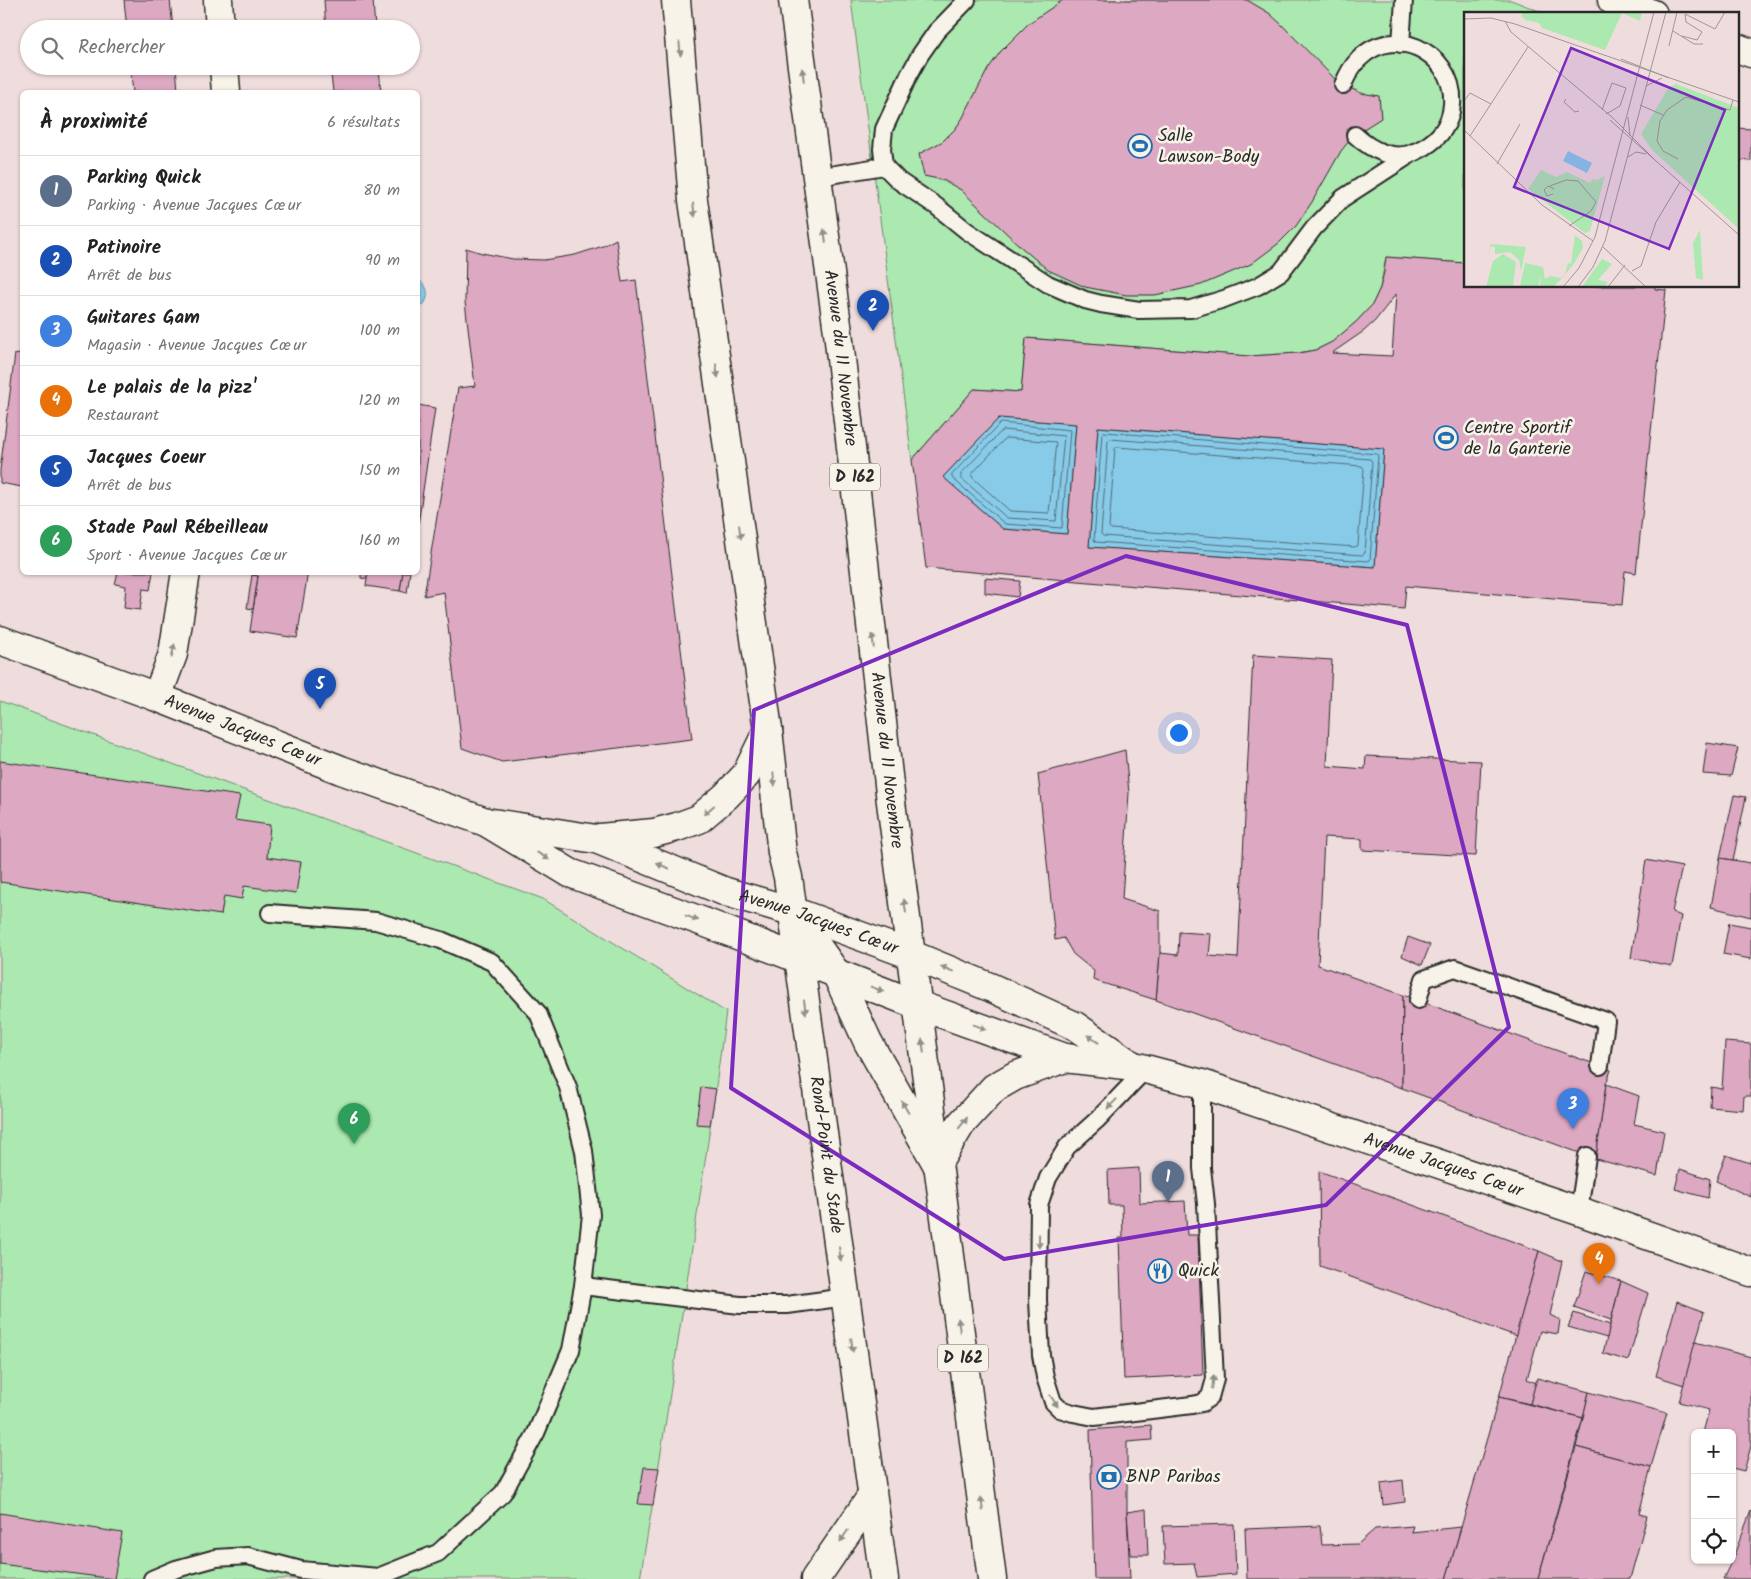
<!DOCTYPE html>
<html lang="fr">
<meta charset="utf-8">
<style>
body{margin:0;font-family:Kalam,sans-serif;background:#f6f6f6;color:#222}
.controls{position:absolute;right:15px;bottom:15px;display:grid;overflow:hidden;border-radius:8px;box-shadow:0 1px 4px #0004}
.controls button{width:45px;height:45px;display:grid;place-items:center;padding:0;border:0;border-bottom:1px solid #e0e0e0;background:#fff;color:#222;font:25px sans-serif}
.you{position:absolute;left:1178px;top:732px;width:18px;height:18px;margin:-12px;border:4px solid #fff;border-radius:50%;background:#1a73e8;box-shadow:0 0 0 8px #1a73e833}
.badge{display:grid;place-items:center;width:32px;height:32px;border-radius:50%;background:#d93025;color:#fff;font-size:16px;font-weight:700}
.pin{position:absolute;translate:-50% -41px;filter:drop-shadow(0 1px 2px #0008)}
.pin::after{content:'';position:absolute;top:26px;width:18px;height:15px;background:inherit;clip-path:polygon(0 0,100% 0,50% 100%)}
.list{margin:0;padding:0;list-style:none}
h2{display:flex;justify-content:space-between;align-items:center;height:65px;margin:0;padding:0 20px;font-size:21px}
h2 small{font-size:16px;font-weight:400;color:#767676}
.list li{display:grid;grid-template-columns:32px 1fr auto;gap:15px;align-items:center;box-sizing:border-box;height:70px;padding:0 20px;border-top:1px solid #e0e0e0}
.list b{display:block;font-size:19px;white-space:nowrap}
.list p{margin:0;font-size:16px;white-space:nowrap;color:#767676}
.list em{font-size:16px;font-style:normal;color:#767676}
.icon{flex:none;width:28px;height:28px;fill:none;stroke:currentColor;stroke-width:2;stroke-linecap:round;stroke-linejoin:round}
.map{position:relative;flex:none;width:1751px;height:1579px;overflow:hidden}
.search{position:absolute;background:#fff;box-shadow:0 1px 4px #0004;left:20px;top:20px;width:400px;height:55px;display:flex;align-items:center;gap:12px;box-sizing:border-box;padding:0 18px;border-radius:28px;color:#767676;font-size:19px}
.panel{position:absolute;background:#fff;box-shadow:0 1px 4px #0004;left:20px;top:90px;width:400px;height:485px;border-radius:8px}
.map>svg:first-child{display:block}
.green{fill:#ace9b0;stroke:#6c8a6e}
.water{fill:#88cbe9;stroke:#638b9d}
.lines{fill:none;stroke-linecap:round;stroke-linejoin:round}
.shore{stroke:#506b77;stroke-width:1}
.building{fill:#dda8c2;stroke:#2b2b2b;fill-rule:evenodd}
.lane-casing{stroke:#2b2b2b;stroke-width:20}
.street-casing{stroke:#2b2b2b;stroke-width:31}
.secondary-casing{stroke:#2b2b2b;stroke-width:31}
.primary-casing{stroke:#2b2b2b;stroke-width:31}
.lane{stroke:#f7f3e8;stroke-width:16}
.street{stroke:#f7f3e8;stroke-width:28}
.secondary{stroke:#f7f3e8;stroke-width:28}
.primary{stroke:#f7f3e8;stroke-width:28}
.oneway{fill:#918f8a}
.marked{fill:none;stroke:#7b2cbf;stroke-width:4;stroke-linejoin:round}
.labels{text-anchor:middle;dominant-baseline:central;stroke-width:5;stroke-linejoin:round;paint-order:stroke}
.shield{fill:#f7f3e8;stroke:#686764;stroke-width:1}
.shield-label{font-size:16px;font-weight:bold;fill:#2b2b2b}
.poi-label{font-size:18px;fill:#2b2b2b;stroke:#f7f3e8;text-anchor:start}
.street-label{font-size:18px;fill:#2b2b2b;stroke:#f7f3e8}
.inset-road{fill:none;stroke:#a19596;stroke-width:1}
.view{fill:#7b2cbf;fill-opacity:0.15;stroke:#7b2cbf;stroke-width:2.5}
.inset-edge{fill:none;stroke:#2b2b2b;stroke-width:2.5}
</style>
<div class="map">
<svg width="1751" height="1579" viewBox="0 0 1751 1579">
<rect width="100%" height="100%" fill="#efdcdd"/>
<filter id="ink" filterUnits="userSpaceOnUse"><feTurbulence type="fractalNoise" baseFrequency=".02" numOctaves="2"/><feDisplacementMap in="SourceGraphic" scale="10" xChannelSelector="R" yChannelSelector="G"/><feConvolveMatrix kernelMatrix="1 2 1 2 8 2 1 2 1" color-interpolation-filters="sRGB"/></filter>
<g filter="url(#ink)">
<g class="green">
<path d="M851 0H1511L1547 14H1465V263L1386 257 1380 288 1372 305 1356 322 1332 342 1316 350 1298 353 1249 356 1026 338 1021 392 974 389 912 460Z"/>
<path d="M0 701 543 899 726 1012C713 1113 697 1214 682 1314 669 1403 655 1491 640 1579H0Z"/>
</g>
<g class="water">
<path d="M418 280C431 286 430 303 418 309Z"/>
<path d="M999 418 1076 424 1067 534 1003 529 943 477Z"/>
<path d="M1098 427 1384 449 1375 567 1089 547Z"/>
</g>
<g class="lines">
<g class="shore">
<path d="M1001 423 1070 430 1062 528 1005 524 952 478V475Z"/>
<path d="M1003 430 1064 436 1056 521 1007 518 961 478V474Z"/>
<path d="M1104 432 1377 454 1378 456 1370 560 1368 561 1096 542 1094 540 1102 434Z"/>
<path d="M1006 438 1056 442 1049 513 1010 511 972 477V474Z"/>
<path d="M1110 439 1370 459 1372 462 1365 553 1362 555 1103 536 1101 534 1108 441Z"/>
<path d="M1117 447 1362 466 1364 469 1358 545 1355 547 1111 529 1109 527 1115 449Z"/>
</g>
</g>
<g class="building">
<path d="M124 0H170L173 28 127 29Z"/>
<path d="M324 0H373L375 29H326Z"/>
<path d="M1063 0H1247L1269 13 1280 23 1339 83 1361 93 1379 96 1381 118 1359 132 1349 141 1341 151 1312 202 1296 226 1279 243 1251 264 1201 285 1155 295H1126L1085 287 1048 270 1022 248 961 190 943 180 924 176 919 154 943 141 955 129 962 119 988 69 1001 51 1029 23Z"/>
<path d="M130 66H176L178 91 133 92Z"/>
<path d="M330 66H379L381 92H333Z"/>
<path d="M1737 128 1751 129V161L1737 160Z"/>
<path d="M616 239 622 282 636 280 692 739 502 762 462 748 444 592 424 596 458 388 475 386 465 302 466 248 482 253 513 259 544 260 575 255 603 246Z"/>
<path d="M1386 257 1465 263V286H1655V289L1666 290 1636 573 1625 571 1622 605 1406 586 1404 609 926 568 912 460 974 389 1021 392 1026 338 1249 356 1298 353 1316 350 1332 342 1356 322 1372 305 1380 288 1384 272ZM1396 294 1392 356 1332 353 1364 331 1375 321ZM999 418 1076 424 1067 534 1003 529 943 477ZM1098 427 1384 449 1375 567 1089 547Z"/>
<path d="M15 354 22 355V487L0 483V470Z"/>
<path d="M418 405 435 408 418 525Z"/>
<path d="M118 572H153L150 590 143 589 140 610 124 608 126 586 115 584Z"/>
<path d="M253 572H308L297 638 250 631 258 576 252 575Z"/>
<path d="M361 572H368L367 579 361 578Z"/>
<path d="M368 572H403L400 591 366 586Z"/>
<path d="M403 572H410L407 593 400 591Z"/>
<path d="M252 575 258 576 253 609 247 608Z"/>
<path d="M985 578 1020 581 1018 597 985 593Z"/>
<path d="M1253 655 1332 660 1327 766 1365 769 1366 756 1481 761 1476 856 1362 850V839L1324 837 1318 965 1403 995 1402 1088 1156 1000 1160 953 1178 955 1179 932 1211 934 1209 956 1238 958Z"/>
<path d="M1707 743 1738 748 1731 776 1703 774Z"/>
<path d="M1125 750 1129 793 1122 899 1160 911V953L1156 1000 1093 980 1094 971 1073 954 1064 938 1055 940 1038 774Z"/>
<path d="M0 761 240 796 235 820 270 825 267 857 301 862 296 893 244 886 242 899 224 896 221 915 0 882Z"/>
<path d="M1734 795 1746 797 1733 860 1720 858Z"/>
<path d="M1720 858 1751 863V917L1711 907Z"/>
<path d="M1646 860 1682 867 1672 912 1681 916 1672 966 1631 958Z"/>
<path d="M1729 923 1751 927V959L1723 954Z"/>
<path d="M1408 937 1430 945 1422 965 1402 956Z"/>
<path d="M1403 995 1611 1070 1606 1084 1596 1159 1402 1088Z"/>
<path d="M1725 1042 1751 1044V1096H1744L1743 1110 1710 1107 1711 1087 1722 1089Z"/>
<path d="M1606 1084 1639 1096 1634 1124 1664 1131 1657 1176 1596 1159Z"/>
<path d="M701 1087 716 1089 710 1125 696 1124Z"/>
<path d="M1726 1155 1750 1163 1751 1159V1197L1716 1181Z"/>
<path d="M1139 1168 1140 1203 1185 1201 1187 1235H1198L1203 1375 1124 1379 1119 1238H1123L1122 1205H1109L1108 1170Z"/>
<path d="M1680 1169 1710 1179 1708 1198 1675 1189Z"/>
<path d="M1319 1171 1539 1251 1516 1336 1320 1266Z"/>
<path d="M1539 1251 1562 1261 1550 1315 1560 1320 1558 1334 1540 1331 1527 1379 1536 1383 1530 1404 1499 1397Z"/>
<path d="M1586 1271 1621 1281 1611 1320 1574 1307Z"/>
<path d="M1621 1281 1648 1293 1628 1361 1603 1353Z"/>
<path d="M1677 1301 1704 1312 1684 1385 1656 1376Z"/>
<path d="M1574 1313 1610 1325 1607 1338 1568 1327Z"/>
<path d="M1695 1342 1751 1357V1446L1744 1471 1732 1468V1433H1703L1709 1410 1679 1402Z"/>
<path d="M1537 1378 1589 1392 1583 1418 1530 1404Z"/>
<path d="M1589 1392 1667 1413 1651 1467 1576 1447Z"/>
<path d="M1499 1397 1583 1418 1538 1579H1446Z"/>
<path d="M1151 1425 1152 1440 1127 1442V1512L1130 1579H1094L1090 1430Z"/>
<path d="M1576 1447 1651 1467 1639 1514 1647 1516 1630 1579H1538Z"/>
<path d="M644 1467 659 1468 653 1505 638 1504Z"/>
<path d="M1403 1480 1405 1502 1383 1505 1381 1483Z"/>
<path d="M1146 1509 1148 1555H1130L1127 1512Z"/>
<path d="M1751 1511V1579H1723L1732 1560Z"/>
<path d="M0 1513 122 1533 114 1579 0 1564Z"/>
<path d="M1234 1524 1236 1574 1197 1577 1194 1563 1165 1564 1163 1526Z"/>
<path d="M1320 1526 1322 1545 1358 1544 1375 1529 1413 1526 1411 1532 1461 1527 1446 1579H1247L1245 1529Z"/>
</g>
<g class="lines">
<g class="lane-casing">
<g id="lane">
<path d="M967 0 936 32 920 55 909 75 884 129 882 149 884 166 899 181 936 206 967 231 1048 284 1085 300 1101 304 1139 310 1191 309 1224 299 1258 286 1281 272 1314 228 1343 198 1414 152"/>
<path d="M1401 44 1404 0"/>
<path d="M1343 85C1347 75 1351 67 1359 59 1397 20 1462 58 1451 112 1447 130 1434 143 1417 151 1395 162 1372 151 1355 135"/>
<path d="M818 177 884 166"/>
<path d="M1418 1000 1424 979 1455 968 1606 1021 1600 1066"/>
<path d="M1146 1069 1098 1119 1067 1147 1048 1178 1039 1205 1038 1300 1041 1355 1045 1377 1053 1402 1060 1409 1073 1413 1094 1417 1192 1405 1202 1403 1210 1397 1215 1379 1206 1204 1202 1168V1084"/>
<path d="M1579 1211 1587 1156"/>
<path d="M583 1286 740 1305H787L846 1297"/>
<path d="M152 1579 176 1569 216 1558 248 1556 301 1570 378 1577 438 1553 503 1493 536 1433 571 1350 583 1286 591 1215 584 1151 568 1087 538 1013 492 962 441 940 376 921 270 913"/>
</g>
</g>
<g class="street-casing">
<g id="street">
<path d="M218 0 220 29"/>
<path d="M1612 0 1653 14"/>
<path d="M1737 48 1751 53"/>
<path d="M224 66 226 92"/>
<path d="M157 697 173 654 186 572"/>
</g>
</g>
<g class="secondary-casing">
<g id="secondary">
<path id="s1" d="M0 640 157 697 341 770 486 822 596 839 726 892 792 911 912 955 992 988 1075 1026 1130 1064"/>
<path id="s2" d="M486 822 570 873 709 924 918 1005 1065 1058 1134 1066 1202 1084 1579 1211 1751 1272"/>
<path d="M600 838 654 833 677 827 699 819 726 796 746 775 768 730"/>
<path d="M792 911 836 973 868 1042 937 1164"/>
<path d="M937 1164 961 1124 994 1088 1015 1076 1065 1058"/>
<path d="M815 1579 872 1496"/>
</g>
</g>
<g class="primary-casing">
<g id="primary">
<path id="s3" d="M676 0 693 200 768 730 782 853 788 877 884 1579"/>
<path id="s4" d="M793 0 838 332 891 802 992 1579"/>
</g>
</g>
<use href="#lane" class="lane"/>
<use href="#street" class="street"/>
<use href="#secondary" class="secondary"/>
<use href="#primary" class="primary"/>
</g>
<defs><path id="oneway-solid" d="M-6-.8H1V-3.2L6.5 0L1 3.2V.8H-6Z" transform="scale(1.25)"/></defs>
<g class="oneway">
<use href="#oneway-solid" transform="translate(680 49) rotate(85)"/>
<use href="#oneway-solid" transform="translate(803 75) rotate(-98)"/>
<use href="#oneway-solid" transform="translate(694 210) rotate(82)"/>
<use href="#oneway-solid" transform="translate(825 236) rotate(-98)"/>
<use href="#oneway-solid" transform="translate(717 371) rotate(82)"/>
<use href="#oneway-solid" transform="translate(740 532) rotate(82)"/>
<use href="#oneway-solid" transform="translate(873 641) rotate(-96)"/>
<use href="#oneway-solid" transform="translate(173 651) rotate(-78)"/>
<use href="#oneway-solid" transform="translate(774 779) rotate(84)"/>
<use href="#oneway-solid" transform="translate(709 810) rotate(139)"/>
<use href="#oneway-solid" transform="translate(543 856) rotate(31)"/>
<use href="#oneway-solid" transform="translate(663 866) rotate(-158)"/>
<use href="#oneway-solid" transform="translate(905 906) rotate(-98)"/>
<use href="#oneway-solid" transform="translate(692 918) rotate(20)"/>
<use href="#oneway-solid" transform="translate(947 969) rotate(-158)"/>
<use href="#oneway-solid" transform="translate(877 989) rotate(21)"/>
<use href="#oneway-solid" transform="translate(805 1007) rotate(82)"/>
<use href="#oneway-solid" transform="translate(980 1027) rotate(20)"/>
<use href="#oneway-solid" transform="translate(1093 1039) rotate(-146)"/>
<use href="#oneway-solid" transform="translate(923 1046) rotate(-97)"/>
<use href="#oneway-solid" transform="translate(1112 1104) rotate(134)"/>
<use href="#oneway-solid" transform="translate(905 1107) rotate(-120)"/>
<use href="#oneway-solid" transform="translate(963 1123) rotate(-52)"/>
<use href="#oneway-solid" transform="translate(1039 1241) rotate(91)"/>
<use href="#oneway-solid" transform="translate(840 1254) rotate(82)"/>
<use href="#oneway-solid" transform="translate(959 1325) rotate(-97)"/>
<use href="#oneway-solid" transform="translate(852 1345) rotate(83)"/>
<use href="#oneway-solid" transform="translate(1213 1382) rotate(-82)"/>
<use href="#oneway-solid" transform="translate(1054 1401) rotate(56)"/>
<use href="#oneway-solid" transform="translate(982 1504) rotate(-97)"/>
<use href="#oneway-solid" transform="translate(844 1536) rotate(124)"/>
</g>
</g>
<path class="marked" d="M1126 556 1407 625 1509 1027 1326 1205 1004 1259 731 1088 754 710Z"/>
<defs>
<g id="stadium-ring" transform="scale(1.25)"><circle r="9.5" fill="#f7f3e8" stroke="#1f6fb2" stroke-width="1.5"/><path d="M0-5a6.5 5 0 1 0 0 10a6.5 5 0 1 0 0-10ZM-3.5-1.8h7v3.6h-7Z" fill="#1f6fb2"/></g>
<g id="restaurant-ring" transform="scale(1.25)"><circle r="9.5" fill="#f7f3e8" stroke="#1f6fb2" stroke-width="1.5"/><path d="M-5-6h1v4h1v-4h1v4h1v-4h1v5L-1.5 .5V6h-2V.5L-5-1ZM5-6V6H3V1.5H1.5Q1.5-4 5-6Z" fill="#1f6fb2"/></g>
<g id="bank-ring" transform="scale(1.25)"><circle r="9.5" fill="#f7f3e8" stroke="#1f6fb2" stroke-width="1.5"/><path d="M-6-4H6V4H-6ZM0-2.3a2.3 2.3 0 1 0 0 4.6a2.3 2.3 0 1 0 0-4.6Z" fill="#1f6fb2"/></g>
</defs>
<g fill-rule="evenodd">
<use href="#stadium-ring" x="1140" y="146"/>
<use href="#stadium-ring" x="1446" y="438"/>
<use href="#restaurant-ring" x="1160" y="1271"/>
<use href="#bank-ring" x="1109" y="1477"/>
</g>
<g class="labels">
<g class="shield">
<rect x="830" y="463.5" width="50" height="27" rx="4"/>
<rect x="938" y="1344.5" width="50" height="27" rx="4"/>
</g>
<g class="shield-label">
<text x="855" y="477">D 162</text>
<text x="963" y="1358">D 162</text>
</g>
<g class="poi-label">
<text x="1158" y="136">Salle<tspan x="1158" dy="21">Lawson-Body</tspan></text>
<text x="1464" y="428">Centre Sportif<tspan x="1464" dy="21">de la Ganterie</tspan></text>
<text x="1178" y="1271">Quick</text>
<text x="1126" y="1477">BNP Paribas</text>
</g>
<g class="street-label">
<text stroke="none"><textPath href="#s4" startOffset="361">Avenue du 11 Novembre</textPath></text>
<text stroke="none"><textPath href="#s1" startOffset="259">Avenue Jacques Cœur</textPath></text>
<text stroke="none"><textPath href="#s4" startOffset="766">Avenue du 11 Novembre</textPath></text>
<text stroke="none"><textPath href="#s1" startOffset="868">Avenue Jacques Cœur</textPath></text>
<text stroke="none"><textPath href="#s3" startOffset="1165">Rond-Point du Stade</textPath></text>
<text stroke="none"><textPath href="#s2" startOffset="1021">Avenue Jacques Cœur</textPath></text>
</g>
</g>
<g transform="translate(1464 12)">
<rect width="275" height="275" fill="#efdcdd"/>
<path d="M59 0H178L176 9 158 1 141 38 78 16 75 11 62 8 57 4ZM212 72 275 96V217L189 139 177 122 205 75ZM77 158 92 165 103 160 126 171 129 167 133 168 141 164 126 219 121 221 64 177ZM236 218V219L239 268 232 266 229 231ZM111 223 118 229 119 236 109 253 98 266 89 275H76L77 264 74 275 56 274 61 251 79 255 81 267 87 264 97 266 101 262 104 251 107 252ZM27 232 62 235 57 259 55 248 46 240 31 242V235L27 234 23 247ZM39 242 52 250 49 275H22L29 249ZM138 247 148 252 134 268 144 270 140 275H118Z" fill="#ace9b0"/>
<path d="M104 139 128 151 123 161 99 149Z" fill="#88cbe9"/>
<path class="inset-road" d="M0 7 27 6 51 12 275 90M41 9 47 20 149 106 191 148M209 19 230 32H239M218 24 233 28 238 20 222 10 221 2 251 17 261 0M205 34 213 0M157 47 205 66M182 74 198 66M102 87 100 90 111 100 115 99M0 89 6 81 27 92M176 93 199 103M138 98 148 71 162 76 156 94 142 102M164 105 166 124M146 108 275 223M0 118 78 193 129 229M6 124 64 35M164 145 172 140 182 142M214 147 199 139 193 129 196 109 203 98 222 85 266 98 269 88M33 152 56 112M86 174 102 168 114 169 132 190 127 199 105 214M89 182 83 184 80 178 84 174 90 177M139 235 182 275M168 259 177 254 192 210 216 170M99 275 115 256 131 225 190 0M114 275 129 255 141 229 202 0M144 275 161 253"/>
<path class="view" d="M107 36 261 98 205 237 50 175Z"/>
<rect width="275" height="275" class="inset-edge"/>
</g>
</svg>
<div class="controls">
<button>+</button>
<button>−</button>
<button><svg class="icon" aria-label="locate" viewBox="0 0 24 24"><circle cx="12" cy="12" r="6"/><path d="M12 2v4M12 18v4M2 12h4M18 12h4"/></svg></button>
</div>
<div class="you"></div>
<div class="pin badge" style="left:1168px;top:1202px;background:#5c6f8a">1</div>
<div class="pin badge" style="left:873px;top:331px;background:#1a4fb4">2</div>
<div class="pin badge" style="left:1573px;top:1129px;background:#3f7fe0">3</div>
<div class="pin badge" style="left:1599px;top:1284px;background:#e8710a">4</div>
<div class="pin badge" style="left:320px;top:709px;background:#1a4fb4">5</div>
<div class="pin badge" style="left:354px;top:1144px;background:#2e9e5b">6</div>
<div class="search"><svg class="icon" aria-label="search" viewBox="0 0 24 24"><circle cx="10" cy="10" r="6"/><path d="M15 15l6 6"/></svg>Rechercher</div>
<section class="panel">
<h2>À proximité<small>6 résultats</small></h2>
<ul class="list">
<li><span class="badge" style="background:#5c6f8a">1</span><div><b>Parking Quick</b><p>Parking · Avenue Jacques Cœur</p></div><em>80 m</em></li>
<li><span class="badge" style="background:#1a4fb4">2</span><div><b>Patinoire</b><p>Arrêt de bus</p></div><em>90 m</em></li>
<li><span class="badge" style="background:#3f7fe0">3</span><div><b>Guitares Gam</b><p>Magasin · Avenue Jacques Cœur</p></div><em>100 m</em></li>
<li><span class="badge" style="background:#e8710a">4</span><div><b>Le palais de la pizz'</b><p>Restaurant</p></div><em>120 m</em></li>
<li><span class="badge" style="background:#1a4fb4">5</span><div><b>Jacques Coeur</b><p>Arrêt de bus</p></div><em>150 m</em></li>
<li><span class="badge" style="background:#2e9e5b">6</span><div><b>Stade Paul Rébeilleau</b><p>Sport · Avenue Jacques Cœur</p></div><em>160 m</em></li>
</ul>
</section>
</div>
